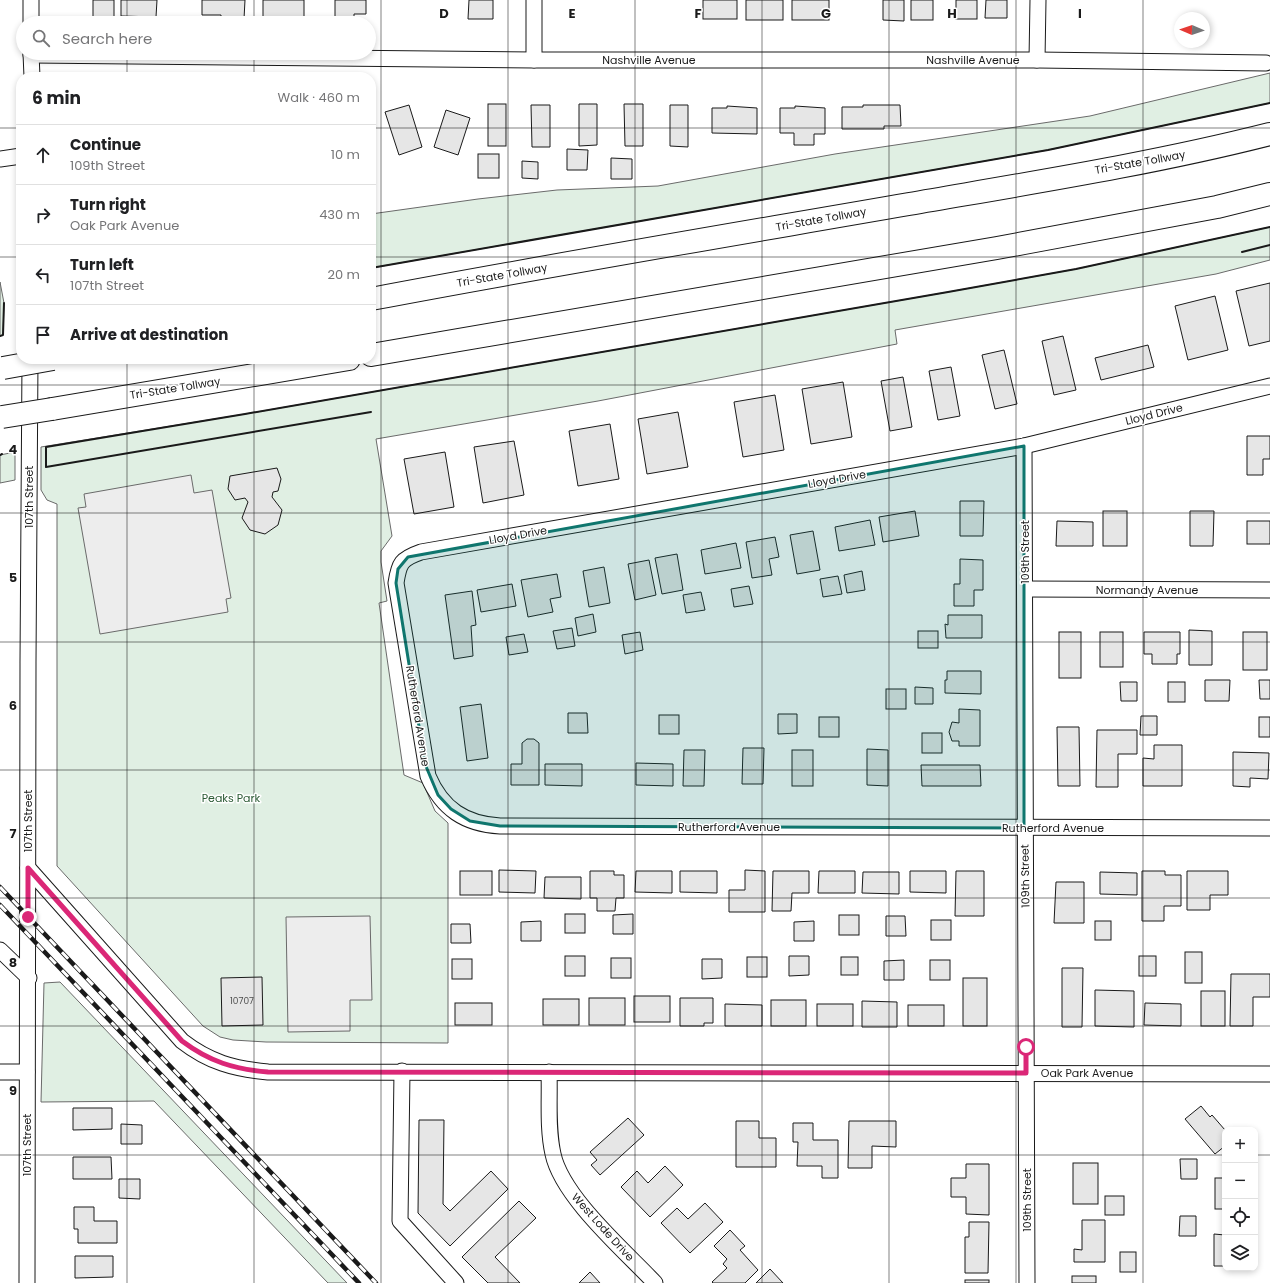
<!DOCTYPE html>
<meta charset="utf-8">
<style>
body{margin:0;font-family:Poppins,sans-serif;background:#f2f2f2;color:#202124}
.controls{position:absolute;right:12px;bottom:12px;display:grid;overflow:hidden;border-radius:8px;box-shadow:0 2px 6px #0003}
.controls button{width:36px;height:36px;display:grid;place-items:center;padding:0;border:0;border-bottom:1px solid #e0e0e0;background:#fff;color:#202124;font:20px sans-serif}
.compass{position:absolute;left:1174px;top:12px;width:36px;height:36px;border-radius:50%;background:#fff;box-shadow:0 2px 6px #0003;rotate:272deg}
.stop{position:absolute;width:12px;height:12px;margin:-9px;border:3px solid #db2777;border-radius:50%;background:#fff}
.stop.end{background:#db2777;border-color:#fff;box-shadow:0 1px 4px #0008}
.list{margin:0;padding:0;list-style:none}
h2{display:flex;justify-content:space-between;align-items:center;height:52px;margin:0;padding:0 16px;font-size:17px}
h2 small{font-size:13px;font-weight:400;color:#757577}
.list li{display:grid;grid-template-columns:26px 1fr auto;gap:12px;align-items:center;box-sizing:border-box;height:60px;padding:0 16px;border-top:1px solid #e0e0e0}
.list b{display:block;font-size:15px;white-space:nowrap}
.list p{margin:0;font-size:13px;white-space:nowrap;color:#757577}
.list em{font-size:13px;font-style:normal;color:#757577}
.icon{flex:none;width:22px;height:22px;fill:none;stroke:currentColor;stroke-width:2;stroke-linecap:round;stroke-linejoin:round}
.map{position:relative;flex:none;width:1270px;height:1283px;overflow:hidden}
.search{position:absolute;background:#fff;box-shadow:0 2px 6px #0003;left:16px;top:16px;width:360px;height:44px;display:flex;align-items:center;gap:10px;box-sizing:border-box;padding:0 14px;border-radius:22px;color:#757577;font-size:15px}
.panel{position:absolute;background:#fff;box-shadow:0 2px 6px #0003;left:16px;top:72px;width:360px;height:292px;border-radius:16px}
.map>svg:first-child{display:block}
.green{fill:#e0efe3;stroke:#6a6a6a}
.parking{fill:#ededed;stroke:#6a6a6a}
.building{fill:#e6e6e6;stroke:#1a1a1a}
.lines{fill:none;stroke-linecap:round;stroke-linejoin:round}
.minor-casing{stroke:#1a1a1a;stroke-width:17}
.motorway-casing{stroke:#1a1a1a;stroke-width:24}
.minor{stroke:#fff;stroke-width:15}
.motorway{stroke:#fff;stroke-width:22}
.rail-casing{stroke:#1a1a1a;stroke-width:4.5}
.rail{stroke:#fff;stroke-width:3;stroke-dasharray:9;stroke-linecap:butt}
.motorway-bridge-casing{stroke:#1a1a1a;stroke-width:24;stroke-linecap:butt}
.motorway-bridge{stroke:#fff;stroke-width:22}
.wall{stroke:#1a1a1a;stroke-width:2}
.route{stroke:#db2777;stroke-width:5}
.marked{fill:#0f766e;fill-opacity:0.2;stroke:#0f766e;stroke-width:3;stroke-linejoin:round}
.grid{fill:none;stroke:#1a1a1a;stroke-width:1;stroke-opacity:0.55}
.labels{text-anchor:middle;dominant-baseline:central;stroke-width:3;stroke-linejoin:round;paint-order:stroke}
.number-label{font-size:9px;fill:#4d4d4d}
.street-label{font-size:11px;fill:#1a1a1a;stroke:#fff}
.park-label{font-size:11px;fill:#2b5a34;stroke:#fff}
.grid-label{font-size:13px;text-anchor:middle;font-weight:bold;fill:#1a1a1a;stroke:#fff;stroke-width:3;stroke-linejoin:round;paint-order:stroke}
</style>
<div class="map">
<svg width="1270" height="1283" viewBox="0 0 1270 1283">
<rect width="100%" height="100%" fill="#fff"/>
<g class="green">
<path d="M1270 73V103L1048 150 371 268V214L478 199 557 190 658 186 835 154 1090 116Z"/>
<path d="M1270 227V260L1216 274 895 330 897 344 598 401 376 439 392 536 381 551V562L387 601 379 603 404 775 423 783 435 811 448 823V1043L266 1042 233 1040 220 1037 203 1026 57 866V504L47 500 41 490V447L245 414 948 292 1076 269Z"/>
<path d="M0 282 4 303 3 335 0 336Z"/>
<path d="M15 452V480L0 483V455Z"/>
<path d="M60 982 347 1283H328L154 1101 41 1102 44 983Z"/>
</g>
<g class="parking">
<path d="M191 475 194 493 212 490 231 598 226 599 228 612 100 634 78 508 86 507 84 494Z"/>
<path d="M370 916 372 1000H350V1031L288 1032 286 917Z"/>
</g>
<g class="building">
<rect x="93" y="0" width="21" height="17"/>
<path d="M121 0H157L156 17 121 16Z"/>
<path d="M202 0H245L244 19H221V15H202Z"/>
<path d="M263 0H304V17L263 18Z"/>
<path d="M335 0H366V14H354V18H335Z"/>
<path d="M469 0H493V19H468Z"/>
<rect x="703" y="0" width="34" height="19"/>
<rect x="746" y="0" width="37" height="20"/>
<rect x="792" y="0" width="37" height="20"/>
<path d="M883 0H904V21L883 20Z"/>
<rect x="911" y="0" width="22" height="20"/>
<rect x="956" y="0" width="21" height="19"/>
<path d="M986 0H1007V18H985Z"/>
<rect x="488" y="104" width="18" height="42"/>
<path d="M579 104H597V145L579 146Z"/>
<path d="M624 104H643V146H625Z"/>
<path d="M409 105 422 147 399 155 385 112Z"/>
<path d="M531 105H550V147H532Z"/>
<path d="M670 105H688V147L670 146Z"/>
<path d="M863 105H900L901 126H884V129H842V107H863Z"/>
<path d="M727 106 757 108V134L712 133V108H727Z"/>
<path d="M795 106 825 108V134H814V145H794V133H780V108H795Z"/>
<path d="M446 110 470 118 458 155 434 147Z"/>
<path d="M567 149 588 150 587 170H567Z"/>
<rect x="478" y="154" width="21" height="24"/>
<path d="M611 158 632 159V179H611Z"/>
<path d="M522 161 538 162V179L522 178Z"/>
<path d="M1270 283V341L1249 346 1236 291Z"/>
<path d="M1215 296 1228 350 1188 360 1175 306Z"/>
<path d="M1063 336 1076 390 1054 395 1042 341Z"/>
<path d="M1148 345 1154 367 1101 380 1095 358Z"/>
<path d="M1004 350 1017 404 995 409 982 355Z"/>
<path d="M951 367 960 416 938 420 929 371Z"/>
<path d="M903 377 912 427 890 431 881 381Z"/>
<path d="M843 382 852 437 811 444 802 389Z"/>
<path d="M775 395 784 450 743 457 734 402Z"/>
<path d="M678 412 688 467 647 474 638 419Z"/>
<path d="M610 424 619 479 578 486 569 431Z"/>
<path d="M1247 436H1270V459H1263V475H1247Z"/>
<path d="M514 441 524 495 483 503 474 447Z"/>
<path d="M445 452 454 507 414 514 404 459Z"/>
<path d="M277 468 281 479 278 491 273 492 272 497 282 510 278 525 265 534 250 530 242 518 248 502 245 498 235 500 228 489 230 476Z"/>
<path d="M960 501H984L983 536H960Z"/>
<path d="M915 511 919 536 883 542 879 517Z"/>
<rect x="1103" y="511" width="24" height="35"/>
<path d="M1190 511H1214L1213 546H1190Z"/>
<path d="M870 520 875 545 839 551 835 527Z"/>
<path d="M1057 521 1093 522V546H1056Z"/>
<rect x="1247" y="521" width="23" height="23"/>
<path d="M813 531 820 570 797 574 790 535Z"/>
<path d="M775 537 779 557 769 559 772 575 752 578 746 542Z"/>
<path d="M736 543 741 568 705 574 701 550Z"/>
<path d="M677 554 683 590 662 594 655 558Z"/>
<path d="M960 559 983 560V590H974V606H954V584H960Z"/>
<path d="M649 560 656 595 635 600 628 564Z"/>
<path d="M604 567 610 603 589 607 583 571Z"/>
<path d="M862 571 865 590 847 593 844 575Z"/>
<path d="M557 574 561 597 550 599 553 612 528 617 521 580Z"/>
<path d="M838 576 842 594 823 597 820 579Z"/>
<path d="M512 584 516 606 481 612 477 590Z"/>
<path d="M749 586 753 604 734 607 731 589Z"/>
<path d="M472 591 476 625 471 626 473 656 454 659 445 595Z"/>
<path d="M701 592 705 610 686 613 683 595Z"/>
<path d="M593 614 596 632 578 636 575 618Z"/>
<path d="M948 615H982V638H946L945 624 948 625Z"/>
<path d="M572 628 575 646 557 649 553 631Z"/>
<path d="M1189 630 1212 631V665H1189Z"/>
<rect x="918" y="631" width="20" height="17"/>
<path d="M640 632 643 650 625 654 622 635Z"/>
<rect x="1059" y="632" width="22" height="46"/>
<rect x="1100" y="632" width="23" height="35"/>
<path d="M1144 632H1180V654H1177V664H1152V654H1144Z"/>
<rect x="1243" y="632" width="24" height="38"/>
<path d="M524 634 528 652 509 655 506 637Z"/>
<path d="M947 671H981V694L945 693V680H947Z"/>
<path d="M1205 680H1230L1229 701H1205Z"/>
<path d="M1259 680H1270V699H1260Z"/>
<path d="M1120 682H1137V701H1121Z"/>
<rect x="1168" y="682" width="17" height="20"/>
<path d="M915 687 933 688V704H915Z"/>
<rect x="886" y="689" width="20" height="20"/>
<path d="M481 704 488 758 467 761 460 707Z"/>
<path d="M959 709 980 710V746H959V741H952L949 732 952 722 959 723Z"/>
<path d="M568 713H587L588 733H568Z"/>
<path d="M778 714H797V733L778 734Z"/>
<rect x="659" y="715" width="20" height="19"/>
<path d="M1141 716H1157V735H1140Z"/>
<rect x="819" y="717" width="20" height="20"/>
<rect x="1259" y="717" width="11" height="20"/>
<path d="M1057 727H1079L1080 786H1058Z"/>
<path d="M1097 730H1137V754H1118V787H1096Z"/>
<rect x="922" y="733" width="20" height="20"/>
<path d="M527 739H534L539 743V785H511V764H522V743Z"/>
<path d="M1154 745H1182V786H1143V758L1154 759Z"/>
<path d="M743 748H764L763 784H742Z"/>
<path d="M867 749 888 750V786L867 785Z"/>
<path d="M684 750H705L704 786H683Z"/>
<rect x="792" y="750" width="21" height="36"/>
<path d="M1233 752 1269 753 1268 779 1250 778V787L1233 786Z"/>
<path d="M636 763 673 764V786L636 785Z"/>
<path d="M545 764H582V786L545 785Z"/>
<path d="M921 765H980L981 786H922Z"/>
<path d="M499 870 536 871 535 893 499 892Z"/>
<path d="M745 870 765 871V912H729V890H745Z"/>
<rect x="460" y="871" width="32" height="24"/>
<path d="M590 871H614V875H624V898H616L615 911H597V898H590Z"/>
<path d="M636 871H672V893L635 892Z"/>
<path d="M680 871H717V893L680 892Z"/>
<path d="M773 871H809V893H792L791 911H772Z"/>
<path d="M819 871H855V893H818Z"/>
<path d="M910 871H946V893L910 892Z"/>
<path d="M956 871H984V916H955Z"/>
<path d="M1142 871H1165V875H1181V906H1164V921H1142Z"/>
<path d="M1187 871H1228V895H1210V910H1187Z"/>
<path d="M863 872H899V894L862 893Z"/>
<path d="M1100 872 1137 873V895L1100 894Z"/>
<path d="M545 877H581V899L544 898Z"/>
<path d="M1056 882H1084V923H1054Z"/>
<rect x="565" y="914" width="20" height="19"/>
<path d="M633 914V934H613V915Z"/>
<rect x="839" y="915" width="20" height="20"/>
<path d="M886 916H905L906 936H886Z"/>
<rect x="931" y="920" width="20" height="20"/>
<path d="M541 921V941H521V922Z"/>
<path d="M814 921V941H794V922Z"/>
<rect x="1095" y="921" width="16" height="19"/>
<path d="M451 924H470L471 943H451Z"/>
<rect x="1185" y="952" width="17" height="31"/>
<rect x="565" y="956" width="20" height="20"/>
<path d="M789 956H809V975L789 976Z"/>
<rect x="1139" y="956" width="17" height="20"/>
<rect x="747" y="957" width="20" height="20"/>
<rect x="841" y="957" width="17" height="18"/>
<rect x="611" y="958" width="20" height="20"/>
<rect x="452" y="959" width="20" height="20"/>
<path d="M702 959H722V978L702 979Z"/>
<path d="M904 960V980H884V961Z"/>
<rect x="930" y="960" width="20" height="20"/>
<path d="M1062 968H1083L1082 1027H1062Z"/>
<path d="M1231 974H1270V997H1253V1026H1230Z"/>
<path d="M262 977 263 1025 222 1026 221 978Z"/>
<rect x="963" y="978" width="24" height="48"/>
<path d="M1095 990 1134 991V1027L1095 1026Z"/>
<rect x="1201" y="991" width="24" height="35"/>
<rect x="634" y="996" width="36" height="26"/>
<rect x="589" y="998" width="36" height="27"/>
<path d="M680 998H713V1023H704V1026H680Z"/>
<rect x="543" y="999" width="36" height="26"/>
<rect x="771" y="1000" width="35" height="26"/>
<path d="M862 1001 897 1002V1027H862Z"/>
<rect x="455" y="1003" width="37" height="22"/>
<path d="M1145 1003 1181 1004V1026L1144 1025Z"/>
<path d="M725 1004 762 1005V1026H725Z"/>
<rect x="817" y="1004" width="36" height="22"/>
<rect x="908" y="1005" width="36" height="21"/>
<path d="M1201 1106 1210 1117 1212 1115 1225 1130V1146L1215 1154 1185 1119Z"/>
<path d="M73 1108H112V1129L73 1130Z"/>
<path d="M628 1118 644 1135 600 1175 591 1165 597 1160 590 1152Z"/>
<path d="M419 1120H444L443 1204 450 1211 491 1171 508 1189 450 1246 418 1213Z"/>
<path d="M736 1121H759V1138H776V1167H736Z"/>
<path d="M849 1121H896V1147L872 1146V1168H848Z"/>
<path d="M793 1123H813V1140H838V1178H822V1166H797L798 1142H793Z"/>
<path d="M121 1124 142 1125V1144H121Z"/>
<path d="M73 1157H111L112 1179H73Z"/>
<path d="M1180 1159H1197V1179H1181Z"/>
<rect x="1073" y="1163" width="25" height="41"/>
<path d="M966 1164H989V1215L966 1214V1197H951V1178H966Z"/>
<path d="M665 1166 683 1185 650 1217 621 1187 637 1171 648 1183Z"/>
<rect x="1215" y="1178" width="10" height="31"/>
<path d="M119 1179H140V1199L119 1198Z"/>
<rect x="1105" y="1196" width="19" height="19"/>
<path d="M519 1201 536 1218 495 1257 520 1283H488L462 1257Z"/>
<path d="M705 1203 723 1222 690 1253 661 1223 677 1208 688 1219Z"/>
<path d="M74 1207H94V1221H117V1243H78V1229H74Z"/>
<path d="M1180 1216H1196V1236H1179Z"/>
<path d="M1082 1220H1105V1262H1074V1249L1082 1250Z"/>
<path d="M969 1222H989L988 1273H965V1237H969Z"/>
<path d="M730 1230 745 1246 740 1250 758 1270 745 1283H713L712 1282 727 1268 723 1264 727 1259 714 1246Z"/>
<path d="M1214 1234 1225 1235V1266H1214Z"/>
<rect x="1120" y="1252" width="16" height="20"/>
<path d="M75 1256H113V1277L75 1278Z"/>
<path d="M770 1269 783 1283H756Z"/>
<path d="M590 1272 600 1283H579Z"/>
<rect x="1072" y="1276" width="24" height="7"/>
<rect x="965" y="1280" width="24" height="3"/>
</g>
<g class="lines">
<g class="minor-casing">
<g id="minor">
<path d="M31 0V23"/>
<path d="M31 53 32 77"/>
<path d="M31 55 534 60H1037L1266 63"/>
<path d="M534 60V0"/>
<path d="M1037 60 1038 0"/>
<path d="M0 159 21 156"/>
<path d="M1270 386 1024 446 421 552C401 559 399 563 396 583L428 776C442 809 465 824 500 826L1270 828"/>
<path d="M1024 446 1027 1283"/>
<path d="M1025 589 1270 590"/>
<path d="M28 868 182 1041C209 1062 234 1069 268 1072L1270 1074"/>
<path d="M0 950 29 978"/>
<path d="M402 1071 400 1221 456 1283"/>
<path d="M0 1072H27"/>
<path d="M549 1072C550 1099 547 1127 553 1154 562 1197 625 1251 655 1283"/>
<path d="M27 1283 28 663 30 359"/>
</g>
</g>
<g class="motorway-casing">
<g id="motorway">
<path d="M371 299C550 265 730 235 909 204 1030 183 1152 164 1270 134"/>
<path d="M371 355 997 248 1217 207 1270 194"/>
<path d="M52 409 349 359"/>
</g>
</g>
<use href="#minor" class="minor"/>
<use href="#motorway" class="motorway"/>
<g class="rail-casing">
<g id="rail">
<path d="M0 887 376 1283"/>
<path d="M0 905 359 1283"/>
</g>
</g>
<use href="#rail" class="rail"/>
<g class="motorway-bridge-casing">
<g id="motorway-bridge">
<path d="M3 368 53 359"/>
<path d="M2 417 52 409"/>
</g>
</g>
<use href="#motorway-bridge" class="motorway-bridge"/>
<g class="wall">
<path d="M1242 252 1270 245"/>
<path d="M371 268 1048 150 1270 103"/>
<path d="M0 336 3 335 4 303"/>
<path d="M371 412 46 467V447L245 414 948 292 1076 269 1270 227"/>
<path d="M0 455 2 454"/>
</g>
</g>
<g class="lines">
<path class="route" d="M28 917V868L182 1041C210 1062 234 1069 268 1072L1026 1073V1047"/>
</g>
<path class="marked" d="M1024 446V828L500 826 470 821 451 809 438 795 425 764 396 583 398 569 408 557Z"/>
<path class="grid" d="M127 0V23M254 0V23M381 0V1283M508 0V1283M635 0V1283M762 0V1283M889 0V1283M1016 0V1283M1143 0V1283M127 53V77M254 53V77M0 128H21M371 128H1270M0 257H21M371 257H1270M127 359V1283M254 359V1283M0 385H1270M0 513H1270M0 642H1270M0 770H1270M0 898H1270M0 1026H1270M0 1155H1225M1255 1155H1270"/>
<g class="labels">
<g class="number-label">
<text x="242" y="1001">10707</text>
</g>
<g class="street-label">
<text x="649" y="60">Nashville Avenue</text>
<text x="973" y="60">Nashville Avenue</text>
<text transform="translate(1140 162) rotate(-10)">Tri-State Tollway</text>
<text transform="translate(821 219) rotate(-10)">Tri-State Tollway</text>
<text transform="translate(502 275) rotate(-10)">Tri-State Tollway</text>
<text transform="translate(175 388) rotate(-9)">Tri-State Tollway</text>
<text transform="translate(1154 414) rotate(-14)">Lloyd Drive</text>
<text transform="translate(837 479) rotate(-10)">Lloyd Drive</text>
<text transform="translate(29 497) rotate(-90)">107th Street</text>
<text transform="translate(518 535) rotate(-10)">Lloyd Drive</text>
<text transform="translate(1025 552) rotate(-90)">109th Street</text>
<text x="1147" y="590">Normandy Avenue</text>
<text transform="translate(418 716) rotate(81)">Rutherford Avenue</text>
<text transform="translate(28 821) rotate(-90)">107th Street</text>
<text x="729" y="827">Rutherford Avenue</text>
<text x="1053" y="828">Rutherford Avenue</text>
<text transform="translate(1025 876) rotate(-91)">109th Street</text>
<text x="1087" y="1073">Oak Park Avenue</text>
<text transform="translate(27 1145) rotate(-90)">107th Street</text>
<text transform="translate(1027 1200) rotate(-90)">109th Street</text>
<text transform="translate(603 1227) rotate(48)">West Lode Drive</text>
</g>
<g class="park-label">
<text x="231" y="798">Peaks Park</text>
</g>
</g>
<g class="grid-label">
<text x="444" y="18">D</text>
<text x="572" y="18">E</text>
<text x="698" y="18">F</text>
<text x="826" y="18">G</text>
<text x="952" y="18">H</text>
<text x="1080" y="18">I</text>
<text x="13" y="454">4</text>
<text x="13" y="582">5</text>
<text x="13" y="710">6</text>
<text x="13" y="838">7</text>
<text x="13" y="967">8</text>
<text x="13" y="1095">9</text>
</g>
</svg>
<div class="controls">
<button>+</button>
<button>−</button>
<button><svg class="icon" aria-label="locate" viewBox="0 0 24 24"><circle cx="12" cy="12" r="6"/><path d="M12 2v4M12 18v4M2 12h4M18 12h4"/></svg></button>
<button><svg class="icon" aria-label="layers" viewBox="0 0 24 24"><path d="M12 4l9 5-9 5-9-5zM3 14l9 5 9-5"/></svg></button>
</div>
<svg class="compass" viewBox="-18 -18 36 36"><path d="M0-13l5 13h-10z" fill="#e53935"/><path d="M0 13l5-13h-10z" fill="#757577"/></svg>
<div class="stop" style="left:1026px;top:1047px"></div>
<div class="stop end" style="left:28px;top:917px"></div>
<div class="search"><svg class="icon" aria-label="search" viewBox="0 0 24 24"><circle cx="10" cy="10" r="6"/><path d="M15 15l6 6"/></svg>Search here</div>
<section class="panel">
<h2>6 min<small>Walk · 460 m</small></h2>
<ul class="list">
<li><svg class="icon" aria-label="ahead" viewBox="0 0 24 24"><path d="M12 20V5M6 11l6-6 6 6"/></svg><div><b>Continue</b><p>109th Street</p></div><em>10 m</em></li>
<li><svg class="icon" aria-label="right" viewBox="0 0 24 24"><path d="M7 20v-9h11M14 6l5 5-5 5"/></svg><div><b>Turn right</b><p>Oak Park Avenue</p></div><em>430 m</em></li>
<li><svg class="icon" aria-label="left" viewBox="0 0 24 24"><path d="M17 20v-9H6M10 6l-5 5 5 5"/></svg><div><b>Turn left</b><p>107th Street</p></div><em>20 m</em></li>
<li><svg class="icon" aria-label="arrive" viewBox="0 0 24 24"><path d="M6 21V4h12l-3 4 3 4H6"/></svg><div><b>Arrive at destination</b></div></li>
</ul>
</section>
</div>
